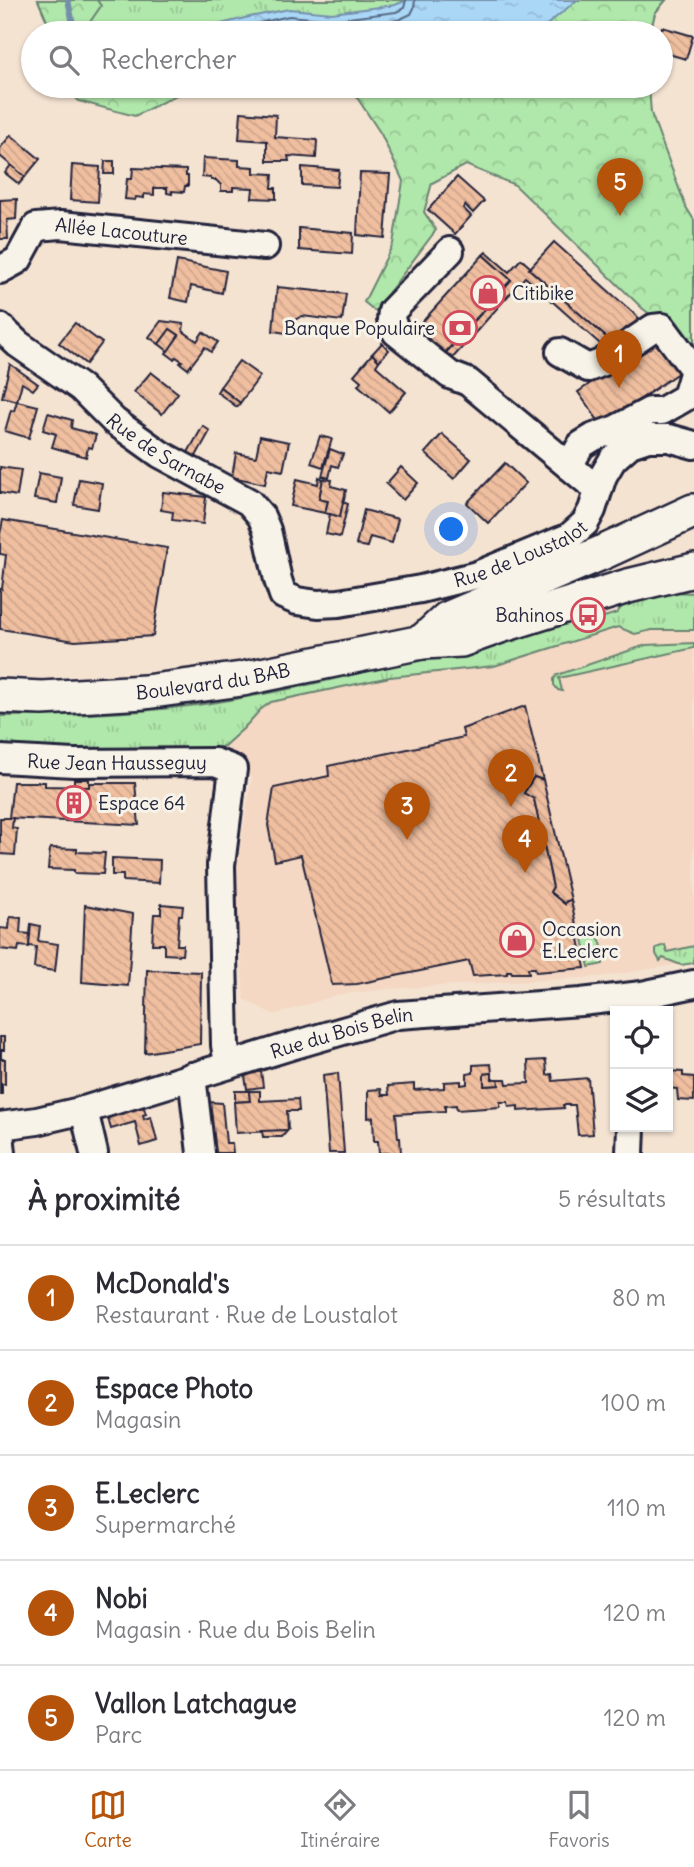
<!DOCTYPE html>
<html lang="fr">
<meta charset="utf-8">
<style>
body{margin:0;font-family:Delius,sans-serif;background:#f2f2f3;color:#2b2b33}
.controls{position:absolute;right:21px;bottom:21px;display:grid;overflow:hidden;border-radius:0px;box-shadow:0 2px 5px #0004}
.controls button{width:63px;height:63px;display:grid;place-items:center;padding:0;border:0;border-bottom:2px solid #e1e1e2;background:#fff;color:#2b2b33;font:35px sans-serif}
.you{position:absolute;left:452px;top:530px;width:24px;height:24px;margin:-18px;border:5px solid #fff;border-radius:50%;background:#1a73e8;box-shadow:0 0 0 10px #1a73e833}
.badge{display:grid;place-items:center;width:46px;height:46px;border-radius:50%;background:#b45309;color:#fff;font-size:23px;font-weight:700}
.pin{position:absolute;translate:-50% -58px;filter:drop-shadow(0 2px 4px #0008)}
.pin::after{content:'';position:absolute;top:37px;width:24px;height:21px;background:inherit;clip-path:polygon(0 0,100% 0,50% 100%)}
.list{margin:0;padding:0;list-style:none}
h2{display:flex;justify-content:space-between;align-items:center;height:91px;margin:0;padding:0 28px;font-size:30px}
h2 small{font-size:23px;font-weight:400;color:#7c7c81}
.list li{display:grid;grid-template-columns:46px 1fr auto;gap:21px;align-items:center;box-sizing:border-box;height:105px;padding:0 28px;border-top:2px solid #e1e1e2}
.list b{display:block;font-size:26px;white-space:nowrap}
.list p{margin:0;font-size:23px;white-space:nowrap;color:#7c7c81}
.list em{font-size:23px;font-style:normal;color:#7c7c81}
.icon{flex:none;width:38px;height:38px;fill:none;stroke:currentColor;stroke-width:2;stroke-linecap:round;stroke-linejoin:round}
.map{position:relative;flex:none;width:694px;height:1153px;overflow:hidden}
.search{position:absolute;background:#fff;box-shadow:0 2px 5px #0004;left:21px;right:21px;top:21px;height:77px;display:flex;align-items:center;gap:18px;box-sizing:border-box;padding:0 24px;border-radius:38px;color:#7c7c81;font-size:26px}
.sheet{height:616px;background:#fff}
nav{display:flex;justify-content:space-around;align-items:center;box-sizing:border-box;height:98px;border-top:2px solid #e1e1e2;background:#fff;font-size:19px;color:#7c7c81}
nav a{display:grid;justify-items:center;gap:4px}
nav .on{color:#b45309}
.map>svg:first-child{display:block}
.built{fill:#f4d8c3}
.grass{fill:url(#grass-tufts);stroke:#698472;stroke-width:2}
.forest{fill:url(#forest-crowns);stroke:#698472;stroke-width:2}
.water{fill:url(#water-ripples);stroke:#748fab;stroke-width:2}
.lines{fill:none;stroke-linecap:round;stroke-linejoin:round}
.shore{stroke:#586a86;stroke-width:2}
.stream{stroke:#748fab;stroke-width:6}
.building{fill:url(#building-back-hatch);stroke:#22223b;stroke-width:2}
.minor-casing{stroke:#22223b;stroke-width:32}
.major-casing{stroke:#22223b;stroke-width:38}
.minor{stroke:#f7f3e8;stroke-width:26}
.major{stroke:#f7f3e8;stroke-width:33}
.labels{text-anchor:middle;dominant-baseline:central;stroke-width:6;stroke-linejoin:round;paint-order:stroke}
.street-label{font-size:19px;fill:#22223b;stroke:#f7f3e8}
.poi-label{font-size:19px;fill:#22223b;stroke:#f7f3e8;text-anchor:start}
</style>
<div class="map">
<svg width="694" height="1153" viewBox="0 0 694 1153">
<defs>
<pattern id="grass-tufts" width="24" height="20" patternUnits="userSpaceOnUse" patternTransform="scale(1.75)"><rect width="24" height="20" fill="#b0e7aa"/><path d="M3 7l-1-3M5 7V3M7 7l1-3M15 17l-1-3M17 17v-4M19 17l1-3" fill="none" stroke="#97c693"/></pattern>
<pattern id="forest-crowns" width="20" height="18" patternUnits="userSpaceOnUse" patternTransform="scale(1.75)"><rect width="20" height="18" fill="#b0e7aa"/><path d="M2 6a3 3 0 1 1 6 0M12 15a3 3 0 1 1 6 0" fill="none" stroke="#97c693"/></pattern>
<pattern id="water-ripples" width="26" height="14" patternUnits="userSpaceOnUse" patternTransform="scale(1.75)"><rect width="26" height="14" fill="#aad7f6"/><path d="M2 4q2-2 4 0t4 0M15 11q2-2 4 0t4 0" fill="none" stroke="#92b8d4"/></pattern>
<pattern id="building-back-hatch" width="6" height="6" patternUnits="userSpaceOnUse" patternTransform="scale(1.75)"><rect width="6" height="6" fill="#f0bfa0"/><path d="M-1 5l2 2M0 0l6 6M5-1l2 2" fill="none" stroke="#cea48b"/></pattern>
</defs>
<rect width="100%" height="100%" fill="#f5e3d2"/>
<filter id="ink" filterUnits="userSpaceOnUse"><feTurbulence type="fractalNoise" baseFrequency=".0143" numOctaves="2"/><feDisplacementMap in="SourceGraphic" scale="14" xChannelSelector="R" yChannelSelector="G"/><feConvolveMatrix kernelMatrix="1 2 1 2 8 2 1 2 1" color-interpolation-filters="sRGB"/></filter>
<g filter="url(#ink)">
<path class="built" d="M655 611 694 624V962L599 977 388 989 337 995 274 1015 244 999 235 877 252 778 222 747 266 699Z"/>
<g class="grass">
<path d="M38 0H666L655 13 650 33H52Z"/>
<path d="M672 592 694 593V630H652L635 634 618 627 494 666 390 677 271 702 260 710 244 728 224 746 217 748 0 755V716C72 716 147 713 218 702 342 682 461 646 581 613L585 623 617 613 624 604Z"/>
<path d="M694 643V648L559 678 562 691 558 690 554 685V679L557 675 646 645Z"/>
<path d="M591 931C604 938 602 950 603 964L589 967 582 934Z"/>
<path d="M665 945 667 952 694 946V963L681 965 663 958 660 961 656 954V948Z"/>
</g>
<g class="forest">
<path d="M38 0H97L101 6 90 22 87 33H52Z"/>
<path d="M564 0H666L655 13 650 33H489Z"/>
<path d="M72 86H206L188 89 135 116 78 101Z"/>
<path d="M314 86H649L651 113 686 207 694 220V349L642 308 515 185 466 165 432 183 424 212 436 230 375 311 364 302 393 244 403 181 381 134 354 93Z"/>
</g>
<path class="water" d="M407 0H577L537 33H185L245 18 289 9 332 13 395 5Z"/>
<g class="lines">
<g class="shore">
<path d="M216 33 289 16 333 20 396 12 404 8 406 0"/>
<path d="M249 33 289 25 333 29 398 20 411 14 414 8 415 0"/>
</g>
<g class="stream">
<path d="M68 0 75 33"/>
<path d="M93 86 94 87 131 92 152 86"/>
</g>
</g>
<g class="building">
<path d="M662 27 693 36 686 59 661 52 660 33Z"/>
<path d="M241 112 276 115 275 137 317 140 316 158 288 156 289 161H267V141L239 139Z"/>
<path d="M11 135 40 159 25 177 0 156V148Z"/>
<path d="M203 158 239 160V166L254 167V173L273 174 272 188H276V199L252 198 253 188 233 187V191H221V185L216 180H211V178L202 177Z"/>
<path d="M105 161H114V174H104Z"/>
<path d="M11 165 25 177 19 184 5 173Z"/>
<path d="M72 165 100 167 98 202 70 200Z"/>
<path d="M302 167 339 170 337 187 302 185Z"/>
<path d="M133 168 186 170V176H188V186H185L184 192 172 191V194L167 193V188H154V195L144 194V198L136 197 135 200 125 199 127 179H132Z"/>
<path d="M360 173 390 174 385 238 357 235Z"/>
<path d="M457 177 484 201 473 213 465 205 463 208 471 216 455 234 428 210Z"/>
<path d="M17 199 16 219 7 220 8 239H0V200Z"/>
<path d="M299 228 353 233 352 254 299 250Z"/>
<path d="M554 242 640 319 616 346 529 269Z"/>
<path d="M486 252 509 272 521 259 531 268 529 269 616 346 609 352 525 277 450 361 444 355 511 280 483 255Z"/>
<path d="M483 255 511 280 442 356 414 331Z"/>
<path d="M177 261 226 271 222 293 191 286 188 302 170 298Z"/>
<path d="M277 287 346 294 342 321 302 316 293 321V334L273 331Z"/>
<path d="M161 321 184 324 183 331 197 341 203 332 218 342 211 352 205 347 188 369 180 363 182 361 176 357 174 359 166 353 179 335 170 329 159 344 149 337Z"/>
<path d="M75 323 102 343 86 364 59 343Z"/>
<path d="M170 329 179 335 168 351 159 344Z"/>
<path d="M658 336 682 370 602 426 578 392Z"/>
<path d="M382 343 389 350 379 361 372 354Z"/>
<path d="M372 354 379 361 376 366 406 392 389 412 358 385 361 381 354 375Z"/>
<path d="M239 361 260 376 240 403 220 387Z"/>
<path d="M10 364 38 384 33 390 22 383 17 401 2 397Z"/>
<path d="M151 372 178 393 162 414 134 392Z"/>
<path d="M220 387 240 403 237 407 217 392Z"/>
<path d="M17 401 38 406 29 438 5 431 11 410 14 411Z"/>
<path d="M48 413 72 420 71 428 96 435 92 448 88 447 86 457 52 447 56 434 43 430Z"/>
<path d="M203 426 210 431 195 458 187 454Z"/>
<path d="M442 434 471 459 454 479 425 453Z"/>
<path d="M260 436 289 442 283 471 268 468 265 484 232 477 236 453 256 457Z"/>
<path d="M320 436 332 439 323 467 311 463Z"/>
<path d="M330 449 343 454 338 467 332 465 329 478 322 476Z"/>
<path d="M505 463 526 483 488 523 467 503Z"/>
<path d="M0 467 21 470 17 496 0 493Z"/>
<path d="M401 467 418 483 403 500 386 484Z"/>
<path d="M39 473 61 477 57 503 34 499Z"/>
<path d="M319 477 323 479 319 499 328 501 325 513 291 506 297 479 318 484Z"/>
<path d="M79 479 102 483 98 509 74 505Z"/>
<path d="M323 479 332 480 331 486 346 490 340 517 325 513 328 501 319 499Z"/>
<path d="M163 492 206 497 203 524 172 520 173 512 161 510Z"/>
<path d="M343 502 348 504 340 537 326 534 330 514 340 517Z"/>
<path d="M364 510 398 519 392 543 370 537 367 547 356 545Z"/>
<path d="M3 520 167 548 153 636 75 641 0 629V589H2L6 555 0 554V534Z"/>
<path d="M525 706 543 780 534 777 524 793 534 799 553 887 550 892 565 904 566 901 571 900 585 968 536 972 535 968H528L529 973H512L511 971H507V974L473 976 469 961 357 984 332 985 301 855 275 861 268 825 274 788 329 776 328 766 464 737 462 729Z"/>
<path d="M534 777 543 780 571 900 566 901 565 904 550 892 553 887 534 799 524 793Z"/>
<rect x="74" y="779" width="15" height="8"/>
<path d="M13 782H45V786L89 787V783H135L139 825 9 818Z"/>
<path d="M0 818H13L12 828 17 829 15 855 0 854Z"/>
<path d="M50 848 77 849V852L105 853 103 874 74 873V870L48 869Z"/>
<path d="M112 858 160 860 159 883 123 881V875H112Z"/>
<path d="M161 904 183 906 182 915H179L177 945H183L182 955 164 954V944H152L154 914H161Z"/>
<path d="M85 905 133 914 128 986 82 982Z"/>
<path d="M10 917 21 918 20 933 30 934 29 947 19 946 18 951 0 949V928L9 929Z"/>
<path d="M31 924 40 926 38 941 58 944 55 971 34 968 36 947 29 946Z"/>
<path d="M147 970 201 972 200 1044 145 1053Z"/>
<path d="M0 1037H4V1050H1V1059H5V1084H2V1094H0Z"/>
<path d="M546 1060 547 1075 552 1074 553 1081 588 1078 593 1134 578 1135 575 1105H563L564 1108 518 1111V1106L509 1107 508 1102H500V1107L457 1110 456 1105 445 1106V1111L396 1114 398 1138H400L401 1153H379L378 1141H374L373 1117 368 1118V1090L381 1089 382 1095H389L388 1086 414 1084V1090L444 1088V1082L461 1081V1085L467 1084V1074L473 1073V1065L491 1064 492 1073 484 1074V1086L499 1085 498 1079H506L507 1084 529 1083 528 1061Z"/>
<path d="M261 1071 263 1087 247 1089 245 1076Z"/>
<path d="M668 1071 683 1072V1076L694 1077V1101L678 1100 677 1089 668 1088Z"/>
<path d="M338 1073 344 1153H329L323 1075Z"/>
<path d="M492 1073V1079H498L499 1085 484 1086V1074Z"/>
<path d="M235 1091H249L250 1101 235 1102Z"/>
<path d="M249 1091H260V1101L298 1099 299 1111H287L288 1130 236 1133 234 1102 250 1101Z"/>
<path d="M208 1102 222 1103 226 1143H232L233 1153H213Z"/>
<path d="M143 1105 146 1114 143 1115 144 1119 151 1117 157 1141 141 1146 135 1122 111 1129 107 1115Z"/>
<path d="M288 1130 282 1137H263L262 1131Z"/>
</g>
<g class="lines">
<g class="minor-casing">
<g id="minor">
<path d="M450 251 392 311 391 320 396 332 450 375 468 382 598 490"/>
<path id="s1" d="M0 270 18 260 36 227 61 225 265 246"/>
<path id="s2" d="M0 327 18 344 81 388 114 421 160 454 249 502 261 516 267 530 278 580 283 595 297 601 318 604 339 603 421 589 477 575 569 537 585 523 592 510 603 476 613 459 630 444 648 438H669L694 445"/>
<path d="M560 352 588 368 601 363 653 328 662 327 694 370 686 397 662 411H650L616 429 594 437 581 445 569 466"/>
<path id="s3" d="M0 759 74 763 215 762 233 769 221 865 225 1045 228 1065"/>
<path d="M192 1076 201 1153"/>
<path d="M84 1110 94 1153"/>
<path id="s4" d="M0 1126 37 1121 84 1110 291 1046 398 1015 581 1002 642 995 694 984"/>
<path d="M0 1133 2 1153"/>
<path d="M630 1153 631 1127"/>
</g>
</g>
<g class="major-casing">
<g id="major">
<path d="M422 642 447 619 606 551 693 511"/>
<path id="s5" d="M0 696 42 698 145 692 242 679 422 642 461 640 500 626 628 586 694 570"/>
</g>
</g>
<use href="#minor" class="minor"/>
<use href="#major" class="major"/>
</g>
</g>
<defs>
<g id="shop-ring" transform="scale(1.75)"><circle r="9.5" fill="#f7f3e8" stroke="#d1495b" stroke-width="1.5"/><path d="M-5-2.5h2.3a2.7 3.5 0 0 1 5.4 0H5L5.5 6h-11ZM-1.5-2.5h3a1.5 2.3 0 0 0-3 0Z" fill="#d1495b"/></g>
<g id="bank-ring" transform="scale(1.75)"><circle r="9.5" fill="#f7f3e8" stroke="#d1495b" stroke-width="1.5"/><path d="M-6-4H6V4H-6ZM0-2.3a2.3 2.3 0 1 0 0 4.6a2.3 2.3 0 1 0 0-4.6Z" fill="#d1495b"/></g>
<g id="bus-ring" transform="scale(1.75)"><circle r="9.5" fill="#f7f3e8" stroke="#d1495b" stroke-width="1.5"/><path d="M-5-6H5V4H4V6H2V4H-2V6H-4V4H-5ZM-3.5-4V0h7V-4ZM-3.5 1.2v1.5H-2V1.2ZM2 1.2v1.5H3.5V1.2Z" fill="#d1495b"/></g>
<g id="building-ring" transform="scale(1.75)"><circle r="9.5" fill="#f7f3e8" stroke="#d1495b" stroke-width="1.5"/><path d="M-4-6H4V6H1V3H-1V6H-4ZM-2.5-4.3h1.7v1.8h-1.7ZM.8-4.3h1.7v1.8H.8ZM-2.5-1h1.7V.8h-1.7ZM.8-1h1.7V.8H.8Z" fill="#d1495b"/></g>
</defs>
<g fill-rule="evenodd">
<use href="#shop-ring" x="488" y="293"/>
<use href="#bank-ring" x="460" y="328"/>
<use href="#bus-ring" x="588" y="615"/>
<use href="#building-ring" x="74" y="803"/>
<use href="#shop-ring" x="517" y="940"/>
</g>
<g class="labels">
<g class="street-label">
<text stroke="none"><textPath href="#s1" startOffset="144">Allée Lacouture</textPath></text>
<text stroke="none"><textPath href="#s2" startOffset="210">Rue de Sarnabe</textPath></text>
<text stroke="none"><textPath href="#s2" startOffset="653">Rue de Loustalot</textPath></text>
<text stroke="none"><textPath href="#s5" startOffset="214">Boulevard du BAB</textPath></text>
<text stroke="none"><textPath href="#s3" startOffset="117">Rue Jean Hausseguy</textPath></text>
<text stroke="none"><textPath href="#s4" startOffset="355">Rue du Bois Belin</textPath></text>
</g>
<g class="poi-label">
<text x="512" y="293">Citibike</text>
<text x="435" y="328" text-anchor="end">Banque Populaire</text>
<text x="564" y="615" text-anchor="end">Bahinos</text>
<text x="98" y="803">Espace 64</text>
<text x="542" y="929">Occasion<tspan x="542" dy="22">E.Leclerc</tspan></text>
</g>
</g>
</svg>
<div class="controls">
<button><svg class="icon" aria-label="locate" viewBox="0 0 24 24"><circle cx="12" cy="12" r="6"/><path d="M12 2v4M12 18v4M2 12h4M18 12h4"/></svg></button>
<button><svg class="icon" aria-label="layers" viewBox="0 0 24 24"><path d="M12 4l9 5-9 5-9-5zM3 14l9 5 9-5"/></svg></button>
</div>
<div class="you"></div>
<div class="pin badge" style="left:619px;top:388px">1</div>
<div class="pin badge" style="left:511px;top:807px">2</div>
<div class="pin badge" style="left:407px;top:840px">3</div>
<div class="pin badge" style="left:525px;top:873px">4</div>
<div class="pin badge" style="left:620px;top:216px">5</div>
<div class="search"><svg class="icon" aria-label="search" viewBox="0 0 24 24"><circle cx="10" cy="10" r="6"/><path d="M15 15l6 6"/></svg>Rechercher</div>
</div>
<section class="sheet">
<h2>À proximité<small>5 résultats</small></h2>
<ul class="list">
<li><span class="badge">1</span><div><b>McDonald's</b><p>Restaurant · Rue de Loustalot</p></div><em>80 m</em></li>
<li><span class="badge">2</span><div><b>Espace Photo</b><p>Magasin</p></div><em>100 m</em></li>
<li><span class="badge">3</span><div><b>E.Leclerc</b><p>Supermarché</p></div><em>110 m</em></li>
<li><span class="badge">4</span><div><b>Nobi</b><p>Magasin · Rue du Bois Belin</p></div><em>120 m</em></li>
<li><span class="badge">5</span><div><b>Vallon Latchague</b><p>Parc</p></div><em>120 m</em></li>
</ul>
</section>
<nav>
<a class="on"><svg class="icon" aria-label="map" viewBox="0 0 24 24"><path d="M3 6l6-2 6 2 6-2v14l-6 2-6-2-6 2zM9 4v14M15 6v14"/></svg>Carte</a>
<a><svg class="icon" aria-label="directions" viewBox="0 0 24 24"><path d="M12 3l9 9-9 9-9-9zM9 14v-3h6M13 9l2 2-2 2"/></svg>Itinéraire</a>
<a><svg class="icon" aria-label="saved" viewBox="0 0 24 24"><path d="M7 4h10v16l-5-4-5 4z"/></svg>Favoris</a>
</nav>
